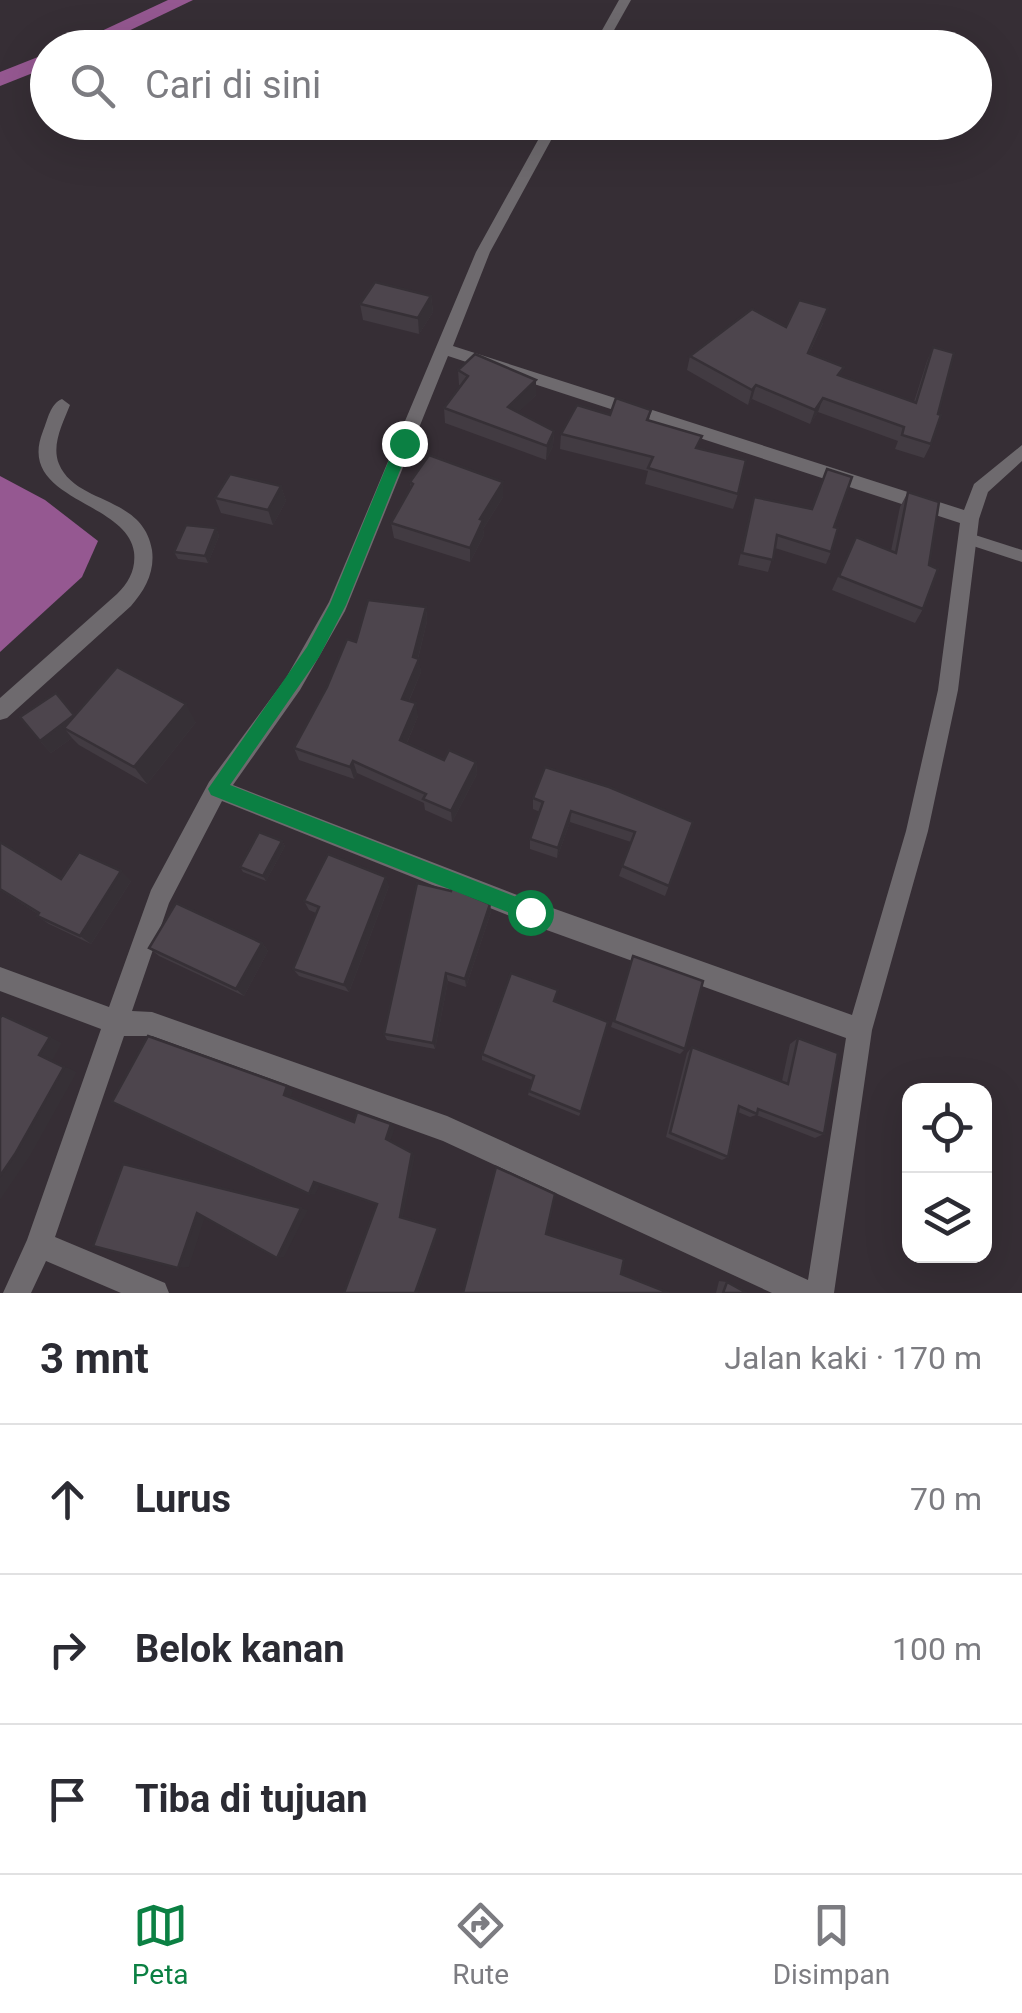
<!DOCTYPE html>
<html lang="id">
<meta charset="utf-8">
<style>
body{margin:0;font-family:Roboto,sans-serif;background:#f7f7f7;color:#2b2b33}
.controls{position:absolute;right:30px;bottom:30px;display:grid;overflow:hidden;border-radius:20px;box-shadow:0 10px 40px #0002}
.controls button{width:90px;height:90px;display:grid;place-items:center;padding:0;border:0;border-bottom:2px solid #e1e1e2;background:#fff;color:#2b2b33;font:50px sans-serif}
.stop{position:absolute;width:30px;height:30px;margin:-22px;border:8px solid #0b8043;border-radius:50%;background:#fff}
.stop.end{background:#0b8043;border-color:#fff;box-shadow:0 2px 10px #0008}
.list{margin:0;padding:0;list-style:none}
h2{display:flex;justify-content:space-between;align-items:center;height:130px;margin:0;padding:0 40px;font-size:42px}
h2 small{font-size:32px;font-weight:400;color:#7c7c81}
.list li{display:grid;grid-template-columns:65px 1fr auto;gap:30px;align-items:center;box-sizing:border-box;height:150px;padding:0 40px;border-top:2px solid #e1e1e2}
.list b{display:block;font-size:38px;white-space:nowrap}
.list em{font-size:32px;font-style:normal;color:#7c7c81}
.icon{flex:none;width:55px;height:55px;fill:none;stroke:currentColor;stroke-width:2;stroke-linecap:round;stroke-linejoin:round}
.map{position:relative;flex:none;width:1022px;height:1293px;overflow:hidden}
.search{position:absolute;background:#fff;box-shadow:0 10px 40px #0002;left:30px;right:30px;top:30px;height:110px;display:flex;align-items:center;gap:25px;box-sizing:border-box;padding:0 35px;border-radius:55px;color:#7c7c81;font-size:38px}
.sheet{height:580px;background:#fff}
nav{display:flex;justify-content:space-around;align-items:center;box-sizing:border-box;height:140px;border-top:2px solid #e1e1e2;background:#fff;font-size:28px;color:#7c7c81}
nav a{display:grid;justify-items:center;gap:5px}
nav .on{color:#0b8043}
.map>svg:first-child{display:block}
.water{fill:#955891}
.lines{fill:none;stroke-linecap:round;stroke-linejoin:round}
.canal{fill:#955891;fill-rule:evenodd}
.service{fill:#6e6a6e;fill-rule:evenodd}
.minor{fill:#6e6a6e;fill-rule:evenodd}
.wall{fill:#423b42}
.shaded-wall{fill:#363036}
.building{fill:#4d454d;stroke:#363036;stroke-width:2.5}
.route{fill:#0b8043}
</style>
<div class="map">
<svg width="1022" height="1293" viewBox="0 0 1022 1293">
<rect width="100%" height="100%" fill="#362e35"/>
<path class="water" d="M0 476 45 500 98 541 82 577 0 652Z"/>
<g class="lines">
<g class="canal">
<path d="M168 0H193L93 48H65Z"/>
<path d="M48 53V67L0 86V72Z"/>
</g>
<path class="service" d="M969 533 1022 550V562L964 543 962 539Z"/>
<g class="minor">
<path d="M619 0H631L604 48H592Z"/>
<path d="M548 122H561L490 252 453 346 964 510 974 484 1022 445V461L988 492 979 519 958 690 928 831 872 1030 834 1293H772L443 1141 152 1036H124L55 1237 165 1283 169 1293H121L46 1261 31 1293H3L27 1240 101 1029 0 991V967L109 1007 151 890 209 782 286 678 329 602 476 252ZM448 356 960 523 938 690 906 831 852 1015 530 900 233 785 300 690 345 611ZM222 801 530 924 846 1038 808 1280 447 1116 152 1012 132 1011 169 903Z"/>
<path d="M62 399 70 405C63 423 51 445 59 464 76 505 143 495 152 550 155 572 145 590 131 606L7 718 0 720V698L117 594C129 582 136 569 134 552 127 500 15 501 43 431 48 419 50 404 62 399Z"/>
</g>
</g>
<g class="wall">
<path d="M431 296 433 312 419 334 363 320 360 304Z"/>
<path d="M823 323 809 354 840 376 914 402 927 361 933 347 938 414 931 444 924 458 895 449 898 441 818 412 810 424 752 399 748 405 687 370 690 356 786 327Z"/>
<path d="M458 370 536 395 518 412 554 431 553 446 546 460 445 423 444 408 461 386 459 385Z"/>
<path d="M651 410 649 420 699 449 738 494 733 509 645 484 648 471 560 449 561 434 610 415Z"/>
<path d="M410 482 503 497 483 529 484 535 470 562 394 538 391 523 411 488Z"/>
<path d="M281 486 286 501 273 525 221 513 215 498Z"/>
<path d="M908 492 929 565 923 609 915 623 832 590 856 537 891 551 900 507Z"/>
<path d="M754 497 834 527 831 552 826 564 775 548 768 572 738 565Z"/>
<path d="M216 528 219 536 208 563 178 559 174 552Z"/>
<path d="M426 607 427 621 418 659 421 672 409 701 418 716 407 743 444 760 476 762 477 774 452 822 425 810 424 803 357 773 354 779 299 760 294 748 327 687 356 642Z"/>
<path d="M74 715 196 722 147 784 79 745 72 738 51 753 40 741Z"/>
<path d="M533 798 693 822 665 896 619 876 631 842 570 822 557 858 530 849V839L540 812 533 809Z"/>
<path d="M282 841 285 846 266 881 243 872 240 867Z"/>
<path d="M0 842 61 879 131 881 91 944 49 924 37 916 38 914 0 890Z"/>
<path d="M389 886 349 992 299 976 293 969 316 913 309 910 304 901Z"/>
<path d="M490 904 491 912 466 987 448 981 435 1049 387 1040 384 1034Z"/>
<path d="M262 943 268 951 244 996 159 956 149 948Z"/>
<path d="M633 956 685 1049 680 1054 611 1027Z"/>
<path d="M555 1001 581 1112 579 1116 528 1095 532 1080 482 1060V1054Z"/>
<path d="M798 1038 824 1134 815 1138 756 1115 750 1117 738 1112 728 1157 722 1160 666 1137 687 1053 692 1047 782 1081 790 1044Z"/>
<path d="M719 1281 727 1282 747 1293H716Z"/>
</g>
<g class="shaded-wall">
<path d="M431 296 433 312 419 334 418 318Z"/>
<path d="M536 380V395L508 422V407Z"/>
<path d="M756 385 752 399 748 405 752 390Z"/>
<path d="M823 398 818 412 810 424 815 410Z"/>
<path d="M554 431 553 446 546 460 547 446Z"/>
<path d="M503 482V497L483 529 484 535 470 562V548L480 519Z"/>
<path d="M281 486 286 501 273 525 268 510Z"/>
<path d="M216 528 219 536 208 563 205 556Z"/>
<path d="M426 607 427 621 417 662 419 659 421 672 404 712 402 699Z"/>
<path d="M416 703 418 716 403 752 400 740Z"/>
<path d="M186 704 196 722 147 784 134 767Z"/>
<path d="M75 716 64 728 72 738 51 753 40 741Z"/>
<path d="M353 761 357 773 354 779 350 767Z"/>
<path d="M476 762 477 774 452 822 451 811Z"/>
<path d="M571 811 570 822 557 858 558 848Z"/>
<path d="M282 841 285 846 266 881 263 876Z"/>
<path d="M121 871 131 881 91 944 80 936Z"/>
<path d="M386 877 389 886 349 992 344 985Z"/>
<path d="M490 904 491 912 466 987 465 979Z"/>
<path d="M262 943 268 951 244 996 236 989Z"/>
<path d="M446 973 448 981 435 1049 433 1043Z"/>
<path d="M50 1037 62 1043 52 1061 77 1072 30 1156 0 1200V1176L39 1055Z"/>
<path d="M287 1086 293 1091 290 1099 284 1095Z"/>
<path d="M391 1124 395 1128 390 1142 386 1139Z"/>
<path d="M412 1153 415 1156 403 1218 400 1217Z"/>
<path d="M123 1164 308 1210 284 1257 277 1258Z"/>
<path d="M314 1182 320 1184 315 1195 309 1194Z"/>
<path d="M197 1213 206 1214 189 1267 178 1268Z"/>
<path d="M438 1228H440L418 1293H415Z"/>
</g>
<g class="building">
<path d="M375 282 431 296 418 318 360 304Z"/>
<path d="M799 300 828 308 808 353 844 367 838 375 916 403 933 347 954 353 938 414 941 415 931 444 902 435 904 427 823 398 815 410 756 385 752 390 690 356 752 309 786 327Z"/>
<path d="M475 354 536 380 508 407 554 431 547 446 444 408 468 376 458 370Z"/>
<path d="M616 398 651 410 647 420 702 436 696 448 746 460 738 494 648 468 653 457 561 434 577 405 610 415Z"/>
<path d="M429 455 503 482 480 519 483 520 470 548 391 523 413 484 410 482Z"/>
<path d="M827 469 852 477 834 527 838 528 831 552 777 535 773 560 742 553 754 497 812 509Z"/>
<path d="M230 474 281 486 268 510 215 498Z"/>
<path d="M908 492 939 502 929 565 938 569 923 609 839 576 856 537 896 553Z"/>
<path d="M186 525 216 528 205 556 174 552Z"/>
<path d="M368 600 426 607 413 657 419 659 402 699 416 703 400 740 444 760 449 750 476 762 451 811 423 799 426 794 353 761 350 767 294 748 327 687 347 639 356 642Z"/>
<path d="M117 667 186 704 134 767 64 728Z"/>
<path d="M56 693 74 715 40 741 20 717Z"/>
<path d="M545 767 609 787 693 822 669 886 622 866 635 832 571 811 558 848 530 839 543 802 533 798Z"/>
<path d="M259 832 282 841 263 876 240 867Z"/>
<path d="M0 842 61 879 79 852 121 871 80 936 37 916 39 913 0 889Z"/>
<path d="M328 854 386 877 344 985 293 969 319 907 304 901Z"/>
<path d="M417 883 451 891 452 888 490 904 465 979 446 973 433 1043 384 1034Z"/>
<path d="M176 903 262 943 236 989 149 948Z"/>
<path d="M633 956 703 981 685 1049 614 1021Z"/>
<path d="M511 973 558 990 554 1001 608 1022 581 1112 529 1091 534 1076 482 1054Z"/>
<path d="M2 1015 50 1037 39 1055 64 1067 15 1154 0 1176V1018Z"/>
<path d="M148 1036 287 1086 284 1095 354 1122 357 1112 391 1124 386 1139 412 1153 400 1217 438 1228 415 1293H344L377 1204 314 1182 309 1194 112 1102Z"/>
<path d="M798 1038 838 1053 824 1134 758 1109 757 1114 739 1106 728 1157 670 1133 692 1047 788 1084Z"/>
<path d="M123 1164 301 1208 277 1258 197 1213 178 1268 93 1246Z"/>
<path d="M496 1167 555 1194 546 1234 624 1259 621 1274 669 1293H463Z"/>
<path d="M727 1282 747 1293H723Z"/>
</g>
<path class="route" d="M404 438 411 443 346 605 319 657 230 785 537 905 540 912 530 921 211 795 208 789 307 647 330 604 396 443Z"/>
</svg>
<div class="controls">
<button><svg class="icon" aria-label="locate" viewBox="0 0 24 24"><circle cx="12" cy="12" r="6"/><path d="M12 2v4M12 18v4M2 12h4M18 12h4"/></svg></button>
<button><svg class="icon" aria-label="layers" viewBox="0 0 24 24"><path d="M12 4l9 5-9 5-9-5zM3 14l9 5 9-5"/></svg></button>
</div>
<div class="stop" style="left:530px;top:912px"></div>
<div class="stop end" style="left:404px;top:443px"></div>
<div class="search"><svg class="icon" aria-label="search" viewBox="0 0 24 24"><circle cx="10" cy="10" r="6"/><path d="M15 15l6 6"/></svg>Cari di sini</div>
</div>
<section class="sheet">
<h2>3 mnt<small>Jalan kaki · 170 m</small></h2>
<ul class="list">
<li><svg class="icon" aria-label="ahead" viewBox="0 0 24 24"><path d="M12 20V5M6 11l6-6 6 6"/></svg><div><b>Lurus</b></div><em>70 m</em></li>
<li><svg class="icon" aria-label="right" viewBox="0 0 24 24"><path d="M7 20v-9h11M14 6l5 5-5 5"/></svg><div><b>Belok kanan</b></div><em>100 m</em></li>
<li><svg class="icon" aria-label="arrive" viewBox="0 0 24 24"><path d="M6 21V4h12l-3 4 3 4H6"/></svg><div><b>Tiba di tujuan</b></div></li>
</ul>
</section>
<nav>
<a class="on"><svg class="icon" aria-label="map" viewBox="0 0 24 24"><path d="M3 6l6-2 6 2 6-2v14l-6 2-6-2-6 2zM9 4v14M15 6v14"/></svg>Peta</a>
<a><svg class="icon" aria-label="directions" viewBox="0 0 24 24"><path d="M12 3l9 9-9 9-9-9zM9 14v-3h6M13 9l2 2-2 2"/></svg>Rute</a>
<a><svg class="icon" aria-label="saved" viewBox="0 0 24 24"><path d="M7 4h10v16l-5-4-5 4z"/></svg>Disimpan</a>
</nav>
